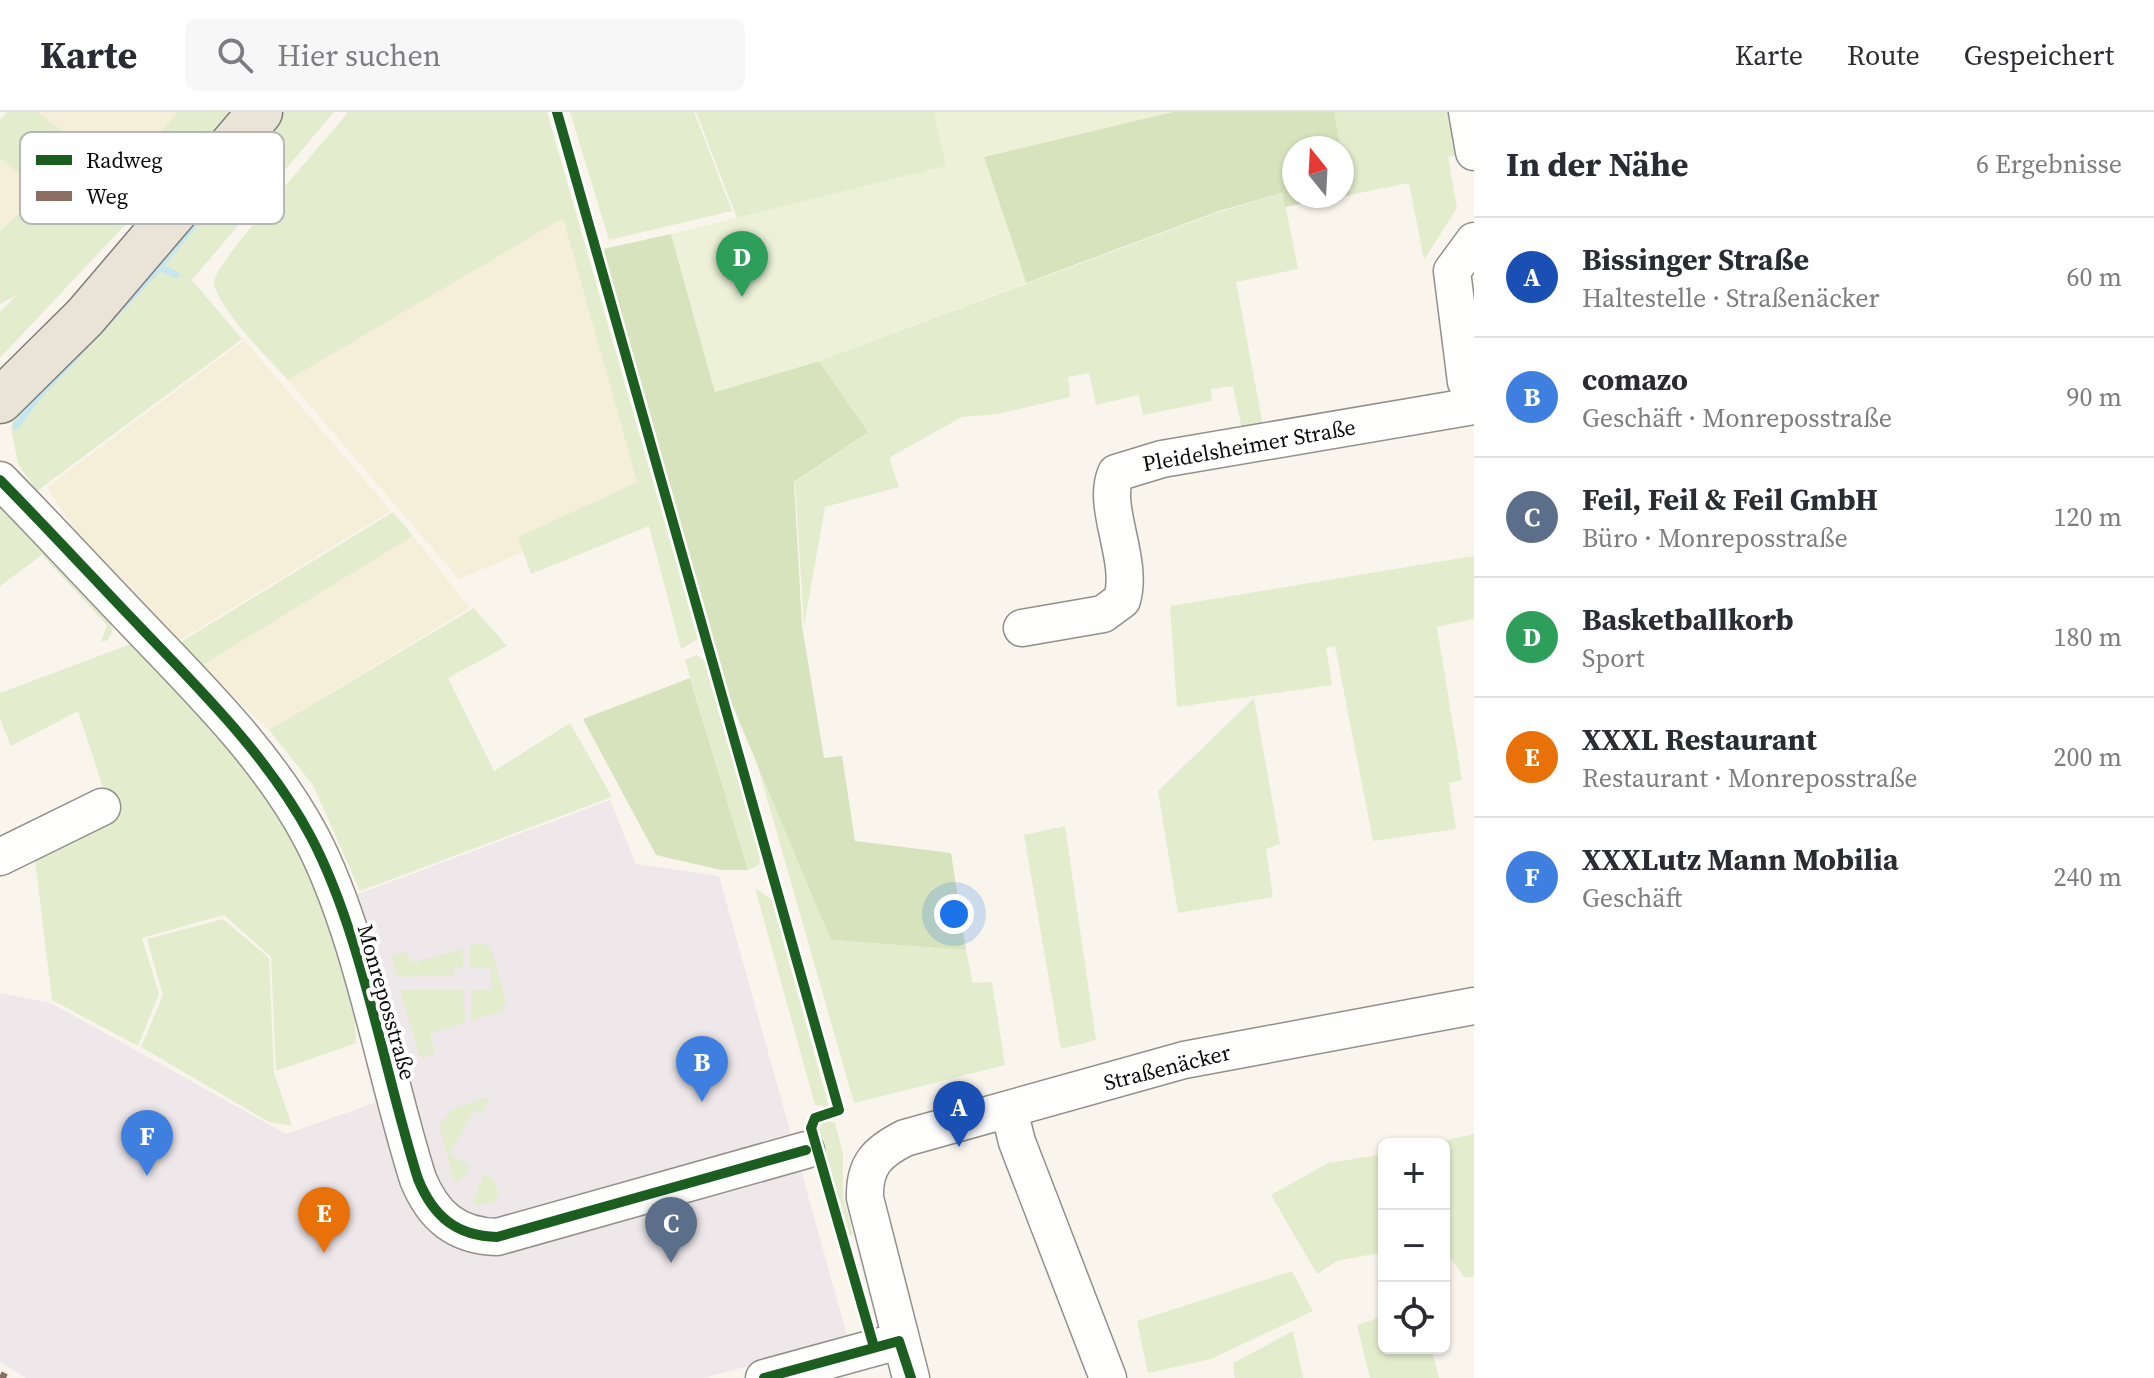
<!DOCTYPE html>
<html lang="de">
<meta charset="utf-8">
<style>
body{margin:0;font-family:"Source Serif 4",serif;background:#f7f7f7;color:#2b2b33}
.controls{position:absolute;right:24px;bottom:24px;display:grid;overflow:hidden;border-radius:12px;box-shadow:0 2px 6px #0004}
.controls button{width:72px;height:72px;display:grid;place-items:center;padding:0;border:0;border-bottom:2px solid #e1e1e2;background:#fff;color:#2b2b33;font:40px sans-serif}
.compass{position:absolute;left:1282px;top:24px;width:72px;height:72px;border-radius:50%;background:#fff;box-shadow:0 2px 6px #0004;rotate:342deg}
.you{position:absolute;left:954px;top:802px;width:28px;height:28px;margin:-20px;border:6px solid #fff;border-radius:50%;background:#1a73e8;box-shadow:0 0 0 12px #1a73e833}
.badge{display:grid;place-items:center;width:52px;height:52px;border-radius:50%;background:#5e5c59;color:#fff;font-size:26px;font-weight:700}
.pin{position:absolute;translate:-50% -66px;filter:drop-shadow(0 2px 4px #0008)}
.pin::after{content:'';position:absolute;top:42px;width:28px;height:24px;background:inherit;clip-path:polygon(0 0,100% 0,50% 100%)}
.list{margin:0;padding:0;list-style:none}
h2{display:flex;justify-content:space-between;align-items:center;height:104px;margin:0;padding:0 32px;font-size:34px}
h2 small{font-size:26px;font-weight:400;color:#7c7c81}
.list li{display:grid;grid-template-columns:52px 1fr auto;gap:24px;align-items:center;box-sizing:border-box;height:120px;padding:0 32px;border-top:2px solid #e1e1e2}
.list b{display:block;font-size:30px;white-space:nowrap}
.list p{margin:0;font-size:26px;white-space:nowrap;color:#7c7c81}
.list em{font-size:26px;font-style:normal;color:#7c7c81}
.icon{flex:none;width:44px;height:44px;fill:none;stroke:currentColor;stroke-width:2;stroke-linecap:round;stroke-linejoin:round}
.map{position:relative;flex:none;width:1474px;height:1266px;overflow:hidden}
header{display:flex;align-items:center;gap:48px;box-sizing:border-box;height:112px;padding:0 40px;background:#fff;border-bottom:2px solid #e1e1e2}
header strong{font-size:38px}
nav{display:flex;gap:44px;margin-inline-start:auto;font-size:28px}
.search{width:560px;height:72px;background:#f7f7f7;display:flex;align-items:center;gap:20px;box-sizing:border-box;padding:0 28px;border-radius:12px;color:#7c7c81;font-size:30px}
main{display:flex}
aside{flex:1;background:#fff}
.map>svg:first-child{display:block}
.industrial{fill:#efe8eb}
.farmland{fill:#f5efda}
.green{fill:#e4ecce}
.forest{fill:#d6e3bd}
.pitch{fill:#edf1d8}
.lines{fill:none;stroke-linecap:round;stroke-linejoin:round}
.stream{stroke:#c6e6f0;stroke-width:7}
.minor-casing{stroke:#92908c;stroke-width:39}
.major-casing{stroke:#7f7d7a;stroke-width:47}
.minor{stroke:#fefefc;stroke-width:36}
.major{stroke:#eae3d8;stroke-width:44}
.quiet{stroke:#8d6e63;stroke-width:8;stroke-dasharray:16 8;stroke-linecap:butt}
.cycleway-casing{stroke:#fff;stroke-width:15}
.cycleway{stroke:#1b5e20;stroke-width:10}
.labels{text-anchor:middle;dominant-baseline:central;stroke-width:8;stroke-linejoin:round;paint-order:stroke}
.street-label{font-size:22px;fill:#0a0a0a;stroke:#fff}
.key{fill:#fff;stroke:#b6b6b6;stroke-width:2}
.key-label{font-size:22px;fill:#0a0a0a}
</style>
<header>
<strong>Karte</strong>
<div class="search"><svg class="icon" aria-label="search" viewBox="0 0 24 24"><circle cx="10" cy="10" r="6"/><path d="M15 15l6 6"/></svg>Hier suchen</div>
<nav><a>Karte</a><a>Route</a><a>Gespeichert</a></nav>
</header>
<main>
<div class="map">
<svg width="1474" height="1266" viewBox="0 0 1474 1266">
<rect width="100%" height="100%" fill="#f9f5ed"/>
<path class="industrial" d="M610 688 636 752 719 764 848 1227 704 1266H26L0 1250V881L51 891 286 1022 397 983 342 788Z"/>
<g class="farmland">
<path d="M37 0H178L145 37 120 57 107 51Z"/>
<path d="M0 46 43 80 0 119Z"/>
<path d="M563 105 637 370 518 425 523 440 459 467 288 268Z"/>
<path d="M244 228 391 399 179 529 79 425 47 375Z"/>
<path d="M413 424 470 496 269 618 201 554Z"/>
</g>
<g class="green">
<path d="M7 0H37L107 51 120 57 145 37 178 0H231L0 246V200L17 183 0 192V119L42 80 0 46V8Z"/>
<path d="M275 0H334L192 168 242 227 37 379 18 352 11 315 16 304Z"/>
<path d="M348 0H547L698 527 681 537 649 414 531 462 518 425 637 370 563 106 288 268C271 249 215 194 214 170 213 153 329 25 348 0Z"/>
<path d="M570 0H694L732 99 609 128Z"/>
<path d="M696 0H934L947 54 737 106Z"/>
<path d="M1334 0H1467L1474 39 1448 45 1457 96 1424 148 1409 71 1350 83Z"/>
<path d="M1283 81 1298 157 1236 170 1266 329 1245 332 1233 274 1211 277 1212 289 1143 303 1139 283 1096 293 1089 261 1068 265 1070 285 998 302 962 305 892 344 890 348 899 375 825 395 804 514 795 370 868 320 819 249 1219 100Z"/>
<path d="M0 393 108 506 113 517 108 528 101 530 107 513 42 443 0 474Z"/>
<path d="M393 400 413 424 201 554 181 530Z"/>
<path d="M698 434 831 828 966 838 973 871 992 870 1005 953 854 991 719 518Z"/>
<path d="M1474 444V507L1437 515 1462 668 1449 671 1456 717 1373 729 1335 534 1326 536 1332 573 1177 595 1170 494Z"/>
<path d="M474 496 507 534 448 566 494 659 570 611 612 685 360 779 313 673 269 618Z"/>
<path d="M136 530 256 659 317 767 353 863 356 931 276 959 271 845 224 803 142 826 159 882 138 934 52 888 34 740 112 703 78 599 11 634 0 607V581Z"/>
<path d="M696 543 704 548 760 745 759 753 748 758 685 548Z"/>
<path d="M1254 586 1280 732 1266 737 1273 785 1178 801 1158 679Z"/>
<path d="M1065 714 1096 928 1061 937 1024 723Z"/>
<path d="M755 776 772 788 829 995 815 993Z"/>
<path d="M223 807 269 846 274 961 292 1014 269 1010 141 935 163 883 147 827Z"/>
<path d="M482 830 484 834 490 833 507 892 502 894 503 899 471 909V878L491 877V856H470V834Z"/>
<path d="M464 836 463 856H454L455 863 397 865 391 844 407 839 411 851Z"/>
<path d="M400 878H464L465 911 430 921 435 941 420 946Z"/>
<path d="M491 984 482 1002 474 998 450 1042 470 1054 464 1066 454 1070 439 1013 452 997Z"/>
<path d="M825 1008 835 1011 843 1042V1084L853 1122 850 1124 818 1016Z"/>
<path d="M1474 1022V1164L1465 1166 1444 1138V1032H1429Z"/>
<path d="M1384 1042V1140L1337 1149 1317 1162 1271 1083 1328 1051Z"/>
<path d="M484 1062 493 1067 500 1082 492 1091 474 1094 472 1090Z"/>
<path d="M1292 1159 1313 1199 1211 1247 1148 1261 1137 1209Z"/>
<path d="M1384 1204V1236H1431L1439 1266H1370L1357 1213Z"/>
<path d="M1293 1219 1303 1266H1235L1233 1251Z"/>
</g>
<g class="forest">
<path d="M985 0H1334L1341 36H1294V84H1342V44L1350 83 1285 95 1282 81 1219 99 1026 171 984 46Z"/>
<path d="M671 122 715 280 819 249 868 320 794 370 802 514 824 646 842 644 855 729 951 741 966 838 831 828 708 535 594 139Z"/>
<path d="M690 566 748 758H721L656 743 583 607Z"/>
</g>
<path class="pitch" d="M934 0H1173L984 45 1026 171 819 249 715 280 671 122 946 54Z"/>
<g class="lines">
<g class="stream">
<path d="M159 155 176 163"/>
<path d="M16 314 39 283 154 161 243 53"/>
</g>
<g class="minor-casing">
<g id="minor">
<path d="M1467 0 1474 40"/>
<path d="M1474 129 1452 159 1466 270 1474 285"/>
<path d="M0 368C48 417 95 468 143 518 204 582 269 646 311 725 362 822 384 960 418 1067 433 1104 456 1124 497 1125L806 1038"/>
<path d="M1022 516 1103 502 1122 488C1134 447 1101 395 1116 361L1162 347 1474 294"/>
<path d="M0 745 102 695"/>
<path d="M1009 998 1017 1030 1108 1266"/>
<path d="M764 1266 899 1229"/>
<path d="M911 1266 865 1086C864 1053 877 1040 905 1026L1184 948 1474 894"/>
</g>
</g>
<g class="major-casing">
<path id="major" d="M0 289 85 205 260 0"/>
</g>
<use href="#minor" class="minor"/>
<use href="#major" class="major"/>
<path class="quiet" d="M0 1263 6 1266"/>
<g class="cycleway-casing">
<g id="cycleway">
<path d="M557 0 839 998 815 1006 811 1016 874 1235"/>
<path d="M0 368C48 417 95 468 143 518 204 582 269 646 311 725 362 822 384 960 418 1067 433 1104 456 1124 497 1125L806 1038"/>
<path d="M764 1266 899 1229 911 1266"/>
</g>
</g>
<use href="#cycleway" class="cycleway"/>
</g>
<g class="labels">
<g class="street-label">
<text transform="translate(1249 333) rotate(-10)">Pleidelsheimer Straße</text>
<text transform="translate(387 890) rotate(74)">Monreposstraße</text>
<text transform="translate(1167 955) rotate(-14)">Straßenäcker</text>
</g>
</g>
<rect x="20" y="20" width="264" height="92" rx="12" class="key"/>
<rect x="36" y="43" width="36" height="10" fill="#1b5e20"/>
<rect x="36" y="79" width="36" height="10" fill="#8d6e63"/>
<g class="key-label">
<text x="86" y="56">Radweg</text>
<text x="86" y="92">Weg</text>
</g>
</svg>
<div class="controls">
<button>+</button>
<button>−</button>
<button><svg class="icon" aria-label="locate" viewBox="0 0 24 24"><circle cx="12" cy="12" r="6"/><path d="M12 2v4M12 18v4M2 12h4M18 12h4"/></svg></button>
</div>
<svg class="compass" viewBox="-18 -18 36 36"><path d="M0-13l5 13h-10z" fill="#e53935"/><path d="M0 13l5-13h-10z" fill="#7c7c81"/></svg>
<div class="you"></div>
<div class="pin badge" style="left:959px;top:1035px;background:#1a4fb4">A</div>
<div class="pin badge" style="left:702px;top:990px;background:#3f7fe0">B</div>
<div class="pin badge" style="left:671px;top:1151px;background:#5c6f8a">C</div>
<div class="pin badge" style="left:742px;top:185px;background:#2e9e5b">D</div>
<div class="pin badge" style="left:324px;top:1141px;background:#e8710a">E</div>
<div class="pin badge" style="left:147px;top:1064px;background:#3f7fe0">F</div>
</div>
<aside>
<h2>In der Nähe<small>6 Ergebnisse</small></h2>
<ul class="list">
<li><span class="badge" style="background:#1a4fb4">A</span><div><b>Bissinger Straße</b><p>Haltestelle · Straßenäcker</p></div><em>60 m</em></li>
<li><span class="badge" style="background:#3f7fe0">B</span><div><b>comazo</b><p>Geschäft · Monreposstraße</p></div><em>90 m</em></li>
<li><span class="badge" style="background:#5c6f8a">C</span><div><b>Feil, Feil &amp; Feil GmbH</b><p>Büro · Monreposstraße</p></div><em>120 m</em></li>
<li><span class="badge" style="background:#2e9e5b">D</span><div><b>Basketballkorb</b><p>Sport</p></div><em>180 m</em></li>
<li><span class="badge" style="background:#e8710a">E</span><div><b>XXXL Restaurant</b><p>Restaurant · Monreposstraße</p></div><em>200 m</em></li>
<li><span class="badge" style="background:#3f7fe0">F</span><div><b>XXXLutz Mann Mobilia</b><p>Geschäft</p></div><em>240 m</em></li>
</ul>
</aside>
</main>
